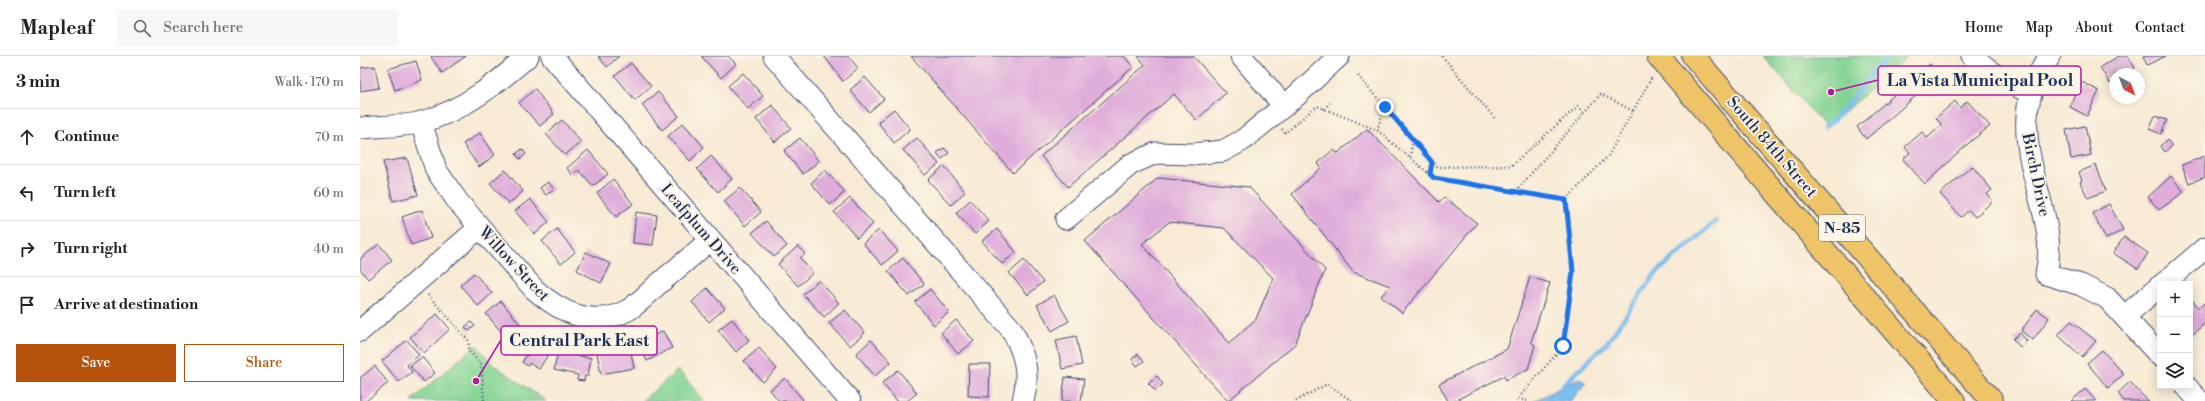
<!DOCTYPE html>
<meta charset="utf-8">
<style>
body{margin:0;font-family:"Libre Bodoni",serif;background:#f6f6f6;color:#202124}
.controls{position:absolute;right:12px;bottom:12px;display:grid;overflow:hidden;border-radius:0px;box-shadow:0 2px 10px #0003}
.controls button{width:36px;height:36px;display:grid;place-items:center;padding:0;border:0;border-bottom:1px solid #e0e0e0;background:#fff;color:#202124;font:20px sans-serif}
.compass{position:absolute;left:1749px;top:12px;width:36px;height:36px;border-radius:50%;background:#fff;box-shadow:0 2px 10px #0003;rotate:139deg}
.stop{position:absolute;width:12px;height:12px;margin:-9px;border:3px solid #1a73e8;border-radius:50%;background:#fff}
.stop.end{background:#1a73e8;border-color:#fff;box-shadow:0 1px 4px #0008}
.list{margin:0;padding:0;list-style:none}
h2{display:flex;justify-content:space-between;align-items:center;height:52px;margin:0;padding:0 16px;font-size:17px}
h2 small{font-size:13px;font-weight:400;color:#757577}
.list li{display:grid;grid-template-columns:26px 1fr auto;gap:12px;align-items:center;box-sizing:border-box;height:56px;padding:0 16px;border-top:1px solid #e0e0e0}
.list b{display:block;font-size:15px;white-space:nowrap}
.list em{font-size:13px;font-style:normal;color:#757577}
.actions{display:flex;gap:8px;padding:12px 16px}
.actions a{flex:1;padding:9px 0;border:1px solid #b45309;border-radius:0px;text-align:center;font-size:14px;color:#b45309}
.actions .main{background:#b45309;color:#fff}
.icon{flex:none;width:22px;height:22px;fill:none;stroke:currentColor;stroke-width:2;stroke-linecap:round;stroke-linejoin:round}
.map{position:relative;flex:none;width:1845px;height:345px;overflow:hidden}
header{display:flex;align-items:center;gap:24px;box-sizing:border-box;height:56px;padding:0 20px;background:#fff;border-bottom:1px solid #e0e0e0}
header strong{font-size:19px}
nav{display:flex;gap:22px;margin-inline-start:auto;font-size:14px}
.search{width:280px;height:36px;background:#f6f6f6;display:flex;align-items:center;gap:10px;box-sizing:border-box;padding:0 14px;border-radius:0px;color:#757577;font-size:15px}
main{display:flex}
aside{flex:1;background:#fff}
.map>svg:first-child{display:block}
.green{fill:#84d494;stroke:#508279}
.water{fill:#7abdf0;stroke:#4a76a7}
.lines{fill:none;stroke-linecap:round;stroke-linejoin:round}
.stream{stroke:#7abdf0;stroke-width:4.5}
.building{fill:#e0addb;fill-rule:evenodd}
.minor-casing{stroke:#3c4b70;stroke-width:23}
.major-casing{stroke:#3c4b70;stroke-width:24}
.path{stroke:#3c4b70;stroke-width:2.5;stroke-dasharray:1 3;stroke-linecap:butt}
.minor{stroke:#fff;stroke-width:21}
.major{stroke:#efc469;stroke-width:22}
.route{stroke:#1a73e8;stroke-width:5}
.labels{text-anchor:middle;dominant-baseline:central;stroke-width:3.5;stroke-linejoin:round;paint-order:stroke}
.shield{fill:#fcf5e5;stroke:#5e6a86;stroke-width:1}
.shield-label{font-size:15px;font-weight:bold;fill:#1b2f5e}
.street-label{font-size:16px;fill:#1b2f5e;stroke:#fcf5e5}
.leader{fill:none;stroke:#b5179e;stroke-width:1.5}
.callout-dot{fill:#b5179e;stroke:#fcf5e5;stroke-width:1.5}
.callout{fill:#fcf5e5;stroke:#b5179e;stroke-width:1.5}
.callout-label{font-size:17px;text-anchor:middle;font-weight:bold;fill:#1b2f5e}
</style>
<header>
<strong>Mapleaf</strong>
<div class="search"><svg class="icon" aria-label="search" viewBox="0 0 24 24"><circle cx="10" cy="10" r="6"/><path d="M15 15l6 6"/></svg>Search here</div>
<nav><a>Home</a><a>Map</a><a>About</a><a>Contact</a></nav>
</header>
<main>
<aside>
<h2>3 min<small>Walk · 170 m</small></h2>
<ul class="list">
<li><svg class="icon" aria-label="ahead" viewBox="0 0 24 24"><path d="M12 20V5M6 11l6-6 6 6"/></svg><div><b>Continue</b></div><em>70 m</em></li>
<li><svg class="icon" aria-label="left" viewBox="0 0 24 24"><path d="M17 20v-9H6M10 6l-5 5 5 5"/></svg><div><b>Turn left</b></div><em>60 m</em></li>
<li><svg class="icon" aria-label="right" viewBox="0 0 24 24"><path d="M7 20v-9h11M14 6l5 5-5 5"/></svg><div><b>Turn right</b></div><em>40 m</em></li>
<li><svg class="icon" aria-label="arrive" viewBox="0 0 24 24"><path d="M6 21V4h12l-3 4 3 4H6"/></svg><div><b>Arrive at destination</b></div></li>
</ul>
<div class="actions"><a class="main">Save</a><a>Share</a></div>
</aside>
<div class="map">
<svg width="1845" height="345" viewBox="0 0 1845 345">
<rect width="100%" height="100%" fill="#fcf5e5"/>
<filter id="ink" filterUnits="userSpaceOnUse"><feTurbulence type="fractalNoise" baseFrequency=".025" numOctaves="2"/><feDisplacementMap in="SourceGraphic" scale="8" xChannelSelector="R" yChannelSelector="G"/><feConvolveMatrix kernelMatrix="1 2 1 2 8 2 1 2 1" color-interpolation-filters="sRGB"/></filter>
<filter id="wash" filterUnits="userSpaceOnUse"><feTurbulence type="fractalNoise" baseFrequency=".012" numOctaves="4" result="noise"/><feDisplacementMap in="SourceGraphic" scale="16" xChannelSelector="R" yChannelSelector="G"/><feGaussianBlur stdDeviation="0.9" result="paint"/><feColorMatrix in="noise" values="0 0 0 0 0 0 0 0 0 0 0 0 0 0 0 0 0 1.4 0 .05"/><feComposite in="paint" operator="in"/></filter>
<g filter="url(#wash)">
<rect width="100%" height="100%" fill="#f8ead4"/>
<g class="green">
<path d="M1403 0H1548L1466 72Z"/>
<path d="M116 289 134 309 186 345H51Z"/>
<path d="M318 314 345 345H282Z"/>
</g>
<path class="water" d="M1220 322 1226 327 1210 345H1174Z"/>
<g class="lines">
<g class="stream">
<path d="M1464 72C1490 52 1504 22 1529 0"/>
<path d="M1202 330 1247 287 1294 219 1356 165"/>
</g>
</g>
<g id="blocks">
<g class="building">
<path d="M72 0H106L82 17 71 1Z"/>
<path d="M238 0H259L247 11Z"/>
<path d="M341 0H368L376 8 361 22Z"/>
<path d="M464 0H488L498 12 483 25Z"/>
<path d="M551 0H764L773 11 653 117Z"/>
<path d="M778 0H833L866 37 836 64 814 38 708 131 681 100 785 9Z"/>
<path d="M1759 0H1767L1775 12 1765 18H1755V32L1751 26 1750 28 1740 11Z"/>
<path d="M1783 0H1806L1787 9Z"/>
<path d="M56 5 62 24 35 34 28 13Z"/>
<path d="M271 7 291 30 275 44 255 20Z"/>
<path d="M1570 8 1579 20 1506 83 1497 71Z"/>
<path d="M15 10 19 32 0 35V12Z"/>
<path d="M383 17 403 40 388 53 368 30Z"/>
<path d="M505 21 524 43 509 56 490 34Z"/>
<path d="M1722 26 1739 35 1727 60 1710 51 1716 34Z"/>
<path d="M175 33 194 58 180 70 159 47Z"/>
<path d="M298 36 319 60 302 74 282 49Z"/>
<path d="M1595 45 1600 52 1607 45 1630 70 1611 85 1565 128 1543 103 1550 97 1545 91 1562 76 1567 82 1582 69 1576 62Z"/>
<path d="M412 49 431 72 415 86 396 63Z"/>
<path d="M534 53 550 73 534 87 518 66Z"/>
<path d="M1795 60 1807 64 1801 78 1789 73Z"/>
<path d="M202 64 221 86 205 99 186 78Z"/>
<path d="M323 67 344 91 330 105 308 80Z"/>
<path d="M1725 70 1731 99 1711 103 1706 74Z"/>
<path d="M1007 73 1079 146 1084 141 1117 167 1042 257 1021 240 1030 230 993 216 932 138 961 112 958 107 973 94 978 97Z"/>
<path d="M120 77 135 99 119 111 103 88Z"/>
<path d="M440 82 459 105 443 118 424 95Z"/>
<path d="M557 82 579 108 565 119 543 94Z"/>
<path d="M1807 84 1812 90 1805 96 1800 90Z"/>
<path d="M584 92 589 97 582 103 577 97Z"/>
<path d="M162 93 166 98 160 103 156 98Z"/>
<path d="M228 94 248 118 233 130 219 114 213 119 207 112Z"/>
<path d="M351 100 372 123 358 136 337 113Z"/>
<path d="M1845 100V121L1829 127 1822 109Z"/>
<path d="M47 102 58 139 33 145 23 106Z"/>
<path d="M1736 109 1746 135 1728 142 1720 126 1722 125 1719 116Z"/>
<path d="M584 110 605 136 591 149 568 124Z"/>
<path d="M1612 110 1632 134 1627 138 1633 145 1615 161 1609 154 1601 161 1580 138Z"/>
<path d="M145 114 163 135 149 148 130 127Z"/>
<path d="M465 114 485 136 470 149 451 127Z"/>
<path d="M1811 120 1824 136 1799 154 1788 141Z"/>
<path d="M798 122 889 131 965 214 935 288 868 345 725 185ZM809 166 864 172 913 222 896 263 869 287 782 188Z"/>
<path d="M253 123 273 148 256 161 237 137Z"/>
<path d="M188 126 194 133 186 139 180 132Z"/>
<path d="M380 132 401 156 385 170 364 145Z"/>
<path d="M490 142 513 168 497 182 474 156Z"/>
<path d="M170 143 189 166 175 178 155 155Z"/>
<path d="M610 144 629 165 615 178 596 157Z"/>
<path d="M1749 148 1763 174 1746 183 1733 157Z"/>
<path d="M62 154 71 182 51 189 42 161Z"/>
<path d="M276 156 297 159 293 189 273 187Z"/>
<path d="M406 165 427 190 414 201 392 177Z"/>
<path d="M197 173 215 196 201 208 182 185Z"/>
<path d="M637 173 656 196 642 208 622 185Z"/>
<path d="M519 174 538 195 522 209 503 187Z"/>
<path d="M1764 181 1788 197 1778 213 1753 197Z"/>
<path d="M19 188 32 204 8 223 0 213V203Z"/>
<path d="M438 190 445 198 440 202 453 217 438 230 418 208Z"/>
<path d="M226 196 251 208 241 227 217 214Z"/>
<path d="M543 202 564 228 549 240 528 215Z"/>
<path d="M664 204 683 226 668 239 649 217Z"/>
<path d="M114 217 132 237 118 250 100 229Z"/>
<path d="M1170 221 1190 227 1171 286 1175 289 1168 313 1146 324 1144 320 1094 345H1088L1079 328 1147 293Z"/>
<path d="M459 224 479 247 464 261 443 238Z"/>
<path d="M347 232 365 252 349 266 332 246Z"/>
<path d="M570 233 589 256 574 269 555 246Z"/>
<path d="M694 239 709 265 692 275 677 249Z"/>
<path d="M1830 242 1839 252 1844 247 1845 249V267L1832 279 1830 277Z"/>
<path d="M141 245 160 268 145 280 126 258Z"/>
<path d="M1677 253 1689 262 1673 284 1661 275Z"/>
<path d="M485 254 505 277 490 290 469 267Z"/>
<path d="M77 258 90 273 64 297 50 281Z"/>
<path d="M372 263 389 284 376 296 358 274Z"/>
<path d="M596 264 614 285 598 298 581 277Z"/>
<path d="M1711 265 1736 285 1722 301 1698 279Z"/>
<path d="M111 266 115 270 109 275 105 271Z"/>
<path d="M165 273 194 289 179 313 169 307 168 310 162 306 167 299 154 292Z"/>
<path d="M303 275 312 292 287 305 278 287Z"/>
<path d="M1660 277 1667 285 1660 291 1653 283Z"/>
<path d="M716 280 722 309 702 313 696 284Z"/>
<path d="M47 284 59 299 47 309 52 316 39 326 22 305Z"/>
<path d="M511 284 531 306 515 320 496 298Z"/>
<path d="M270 291 274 312 241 318 237 297Z"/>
<path d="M399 292 417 313 403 326 384 305Z"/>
<path d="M1742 294 1764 318 1748 332 1727 307Z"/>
<path d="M198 296 231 302 228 320H225L224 325 217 324 218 319 194 314Z"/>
<path d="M778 298 784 305 777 310 772 303Z"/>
<path d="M62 301 75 317 64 326 50 310Z"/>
<path d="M609 308H630L629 341 608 340Z"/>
<path d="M15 310 28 327 6 345H0V322Z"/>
<path d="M538 314 557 337 547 345H537L522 327Z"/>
<path d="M797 320 803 328 796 335 788 327Z"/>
<path d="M705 321 724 323 721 345H702Z"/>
<path d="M425 322 443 344 442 345H419L410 334Z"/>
<path d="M1770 326 1781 338 1789 345H1764L1758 337Z"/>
<path d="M1725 333 1736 345H1711Z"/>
</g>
</g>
</g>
<g filter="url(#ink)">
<use href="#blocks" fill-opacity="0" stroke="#3c4b70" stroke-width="1"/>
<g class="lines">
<g class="minor-casing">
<g id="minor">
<path d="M192 0 490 345"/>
<path d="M414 0 652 274C665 299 670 317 663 345"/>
<path d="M881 0 924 50"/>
<path d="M1612 0 1639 22 1671 37"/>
<path d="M1690 0C1655 48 1666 90 1680 143 1687 168 1692 192 1686 218L1721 229 1747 242 1800 300"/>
<path d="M61 66 76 114 98 146 174 233C201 257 233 273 268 254 278 248 288 238 296 230 314 215 332 200 350 184"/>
<path d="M0 72C19 70 43 71 62 66 104 54 136 28 168 0"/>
<path d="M706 163 771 108 796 97 833 98 863 95 883 84 936 40 979 0"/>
<path d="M1803 228 1845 192"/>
<path d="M1765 260 1800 230"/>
<path d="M0 275 119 172"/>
<path d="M1826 330 1839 345"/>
</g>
</g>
<g class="major-casing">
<g id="major">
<path d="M1298 0 1594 345"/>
<path d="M1333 0 1632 345"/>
</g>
</g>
<g class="path">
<path d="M1082 0 1136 64"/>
<path d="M998 20 1077 111 1151 110 1218 50 1224 55"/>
<path d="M964 53 970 47"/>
<path d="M922 73 925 77 957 50 1017 74 1074 122 1206 144"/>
<path d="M1017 74 1025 51"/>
<path d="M1050 101 1053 84"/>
<path d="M1070 118 1073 106"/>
<path d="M1156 135 1241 38 1273 55"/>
<path d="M68 239 108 284 110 296 121 308 124 345"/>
<path d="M1158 343 1167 345"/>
<path d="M936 345 967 328 992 345"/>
<path d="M1156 345 1203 290 1213 215 1206 144 1248 100 1292 21"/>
</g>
<use href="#minor" class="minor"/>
<use href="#major" class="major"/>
</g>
</g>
<g class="lines" filter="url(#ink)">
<path class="route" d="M1025 51 1072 106 1070 118 1074 122 1206 144 1213 216 1203 290"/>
</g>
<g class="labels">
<rect class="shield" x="1459" y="159" width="46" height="26" rx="3"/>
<g class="shield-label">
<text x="1482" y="172">N-85</text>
</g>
<g class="street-label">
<text transform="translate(1412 91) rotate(49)">South 84th Street</text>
<text transform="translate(1676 119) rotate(78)">Birch Drive</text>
<text transform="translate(341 173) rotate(49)">Leafplum Drive</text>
<text transform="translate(154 208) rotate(47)">Willow Street</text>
</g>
</g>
<path class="leader" d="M1471 36L1518 24M116 325L141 284"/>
<g class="callout-dot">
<circle cx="1471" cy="36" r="4"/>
<circle cx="116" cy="325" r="4"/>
</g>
<g class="callout">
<rect x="1518" y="10" width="203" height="29" rx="4"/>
<rect x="141" y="270" width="156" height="29" rx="4"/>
</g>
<g class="callout-label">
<text x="1620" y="30">La Vista Municipal Pool</text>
<text x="219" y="290">Central Park East</text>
</g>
</svg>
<div class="controls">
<button>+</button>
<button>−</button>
<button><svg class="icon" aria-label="layers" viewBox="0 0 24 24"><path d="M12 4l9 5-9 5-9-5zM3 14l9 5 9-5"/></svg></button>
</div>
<svg class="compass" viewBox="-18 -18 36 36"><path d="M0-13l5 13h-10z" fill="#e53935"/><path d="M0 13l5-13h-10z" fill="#757577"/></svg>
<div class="stop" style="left:1203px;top:290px"></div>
<div class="stop end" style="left:1025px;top:51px"></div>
</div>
</main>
